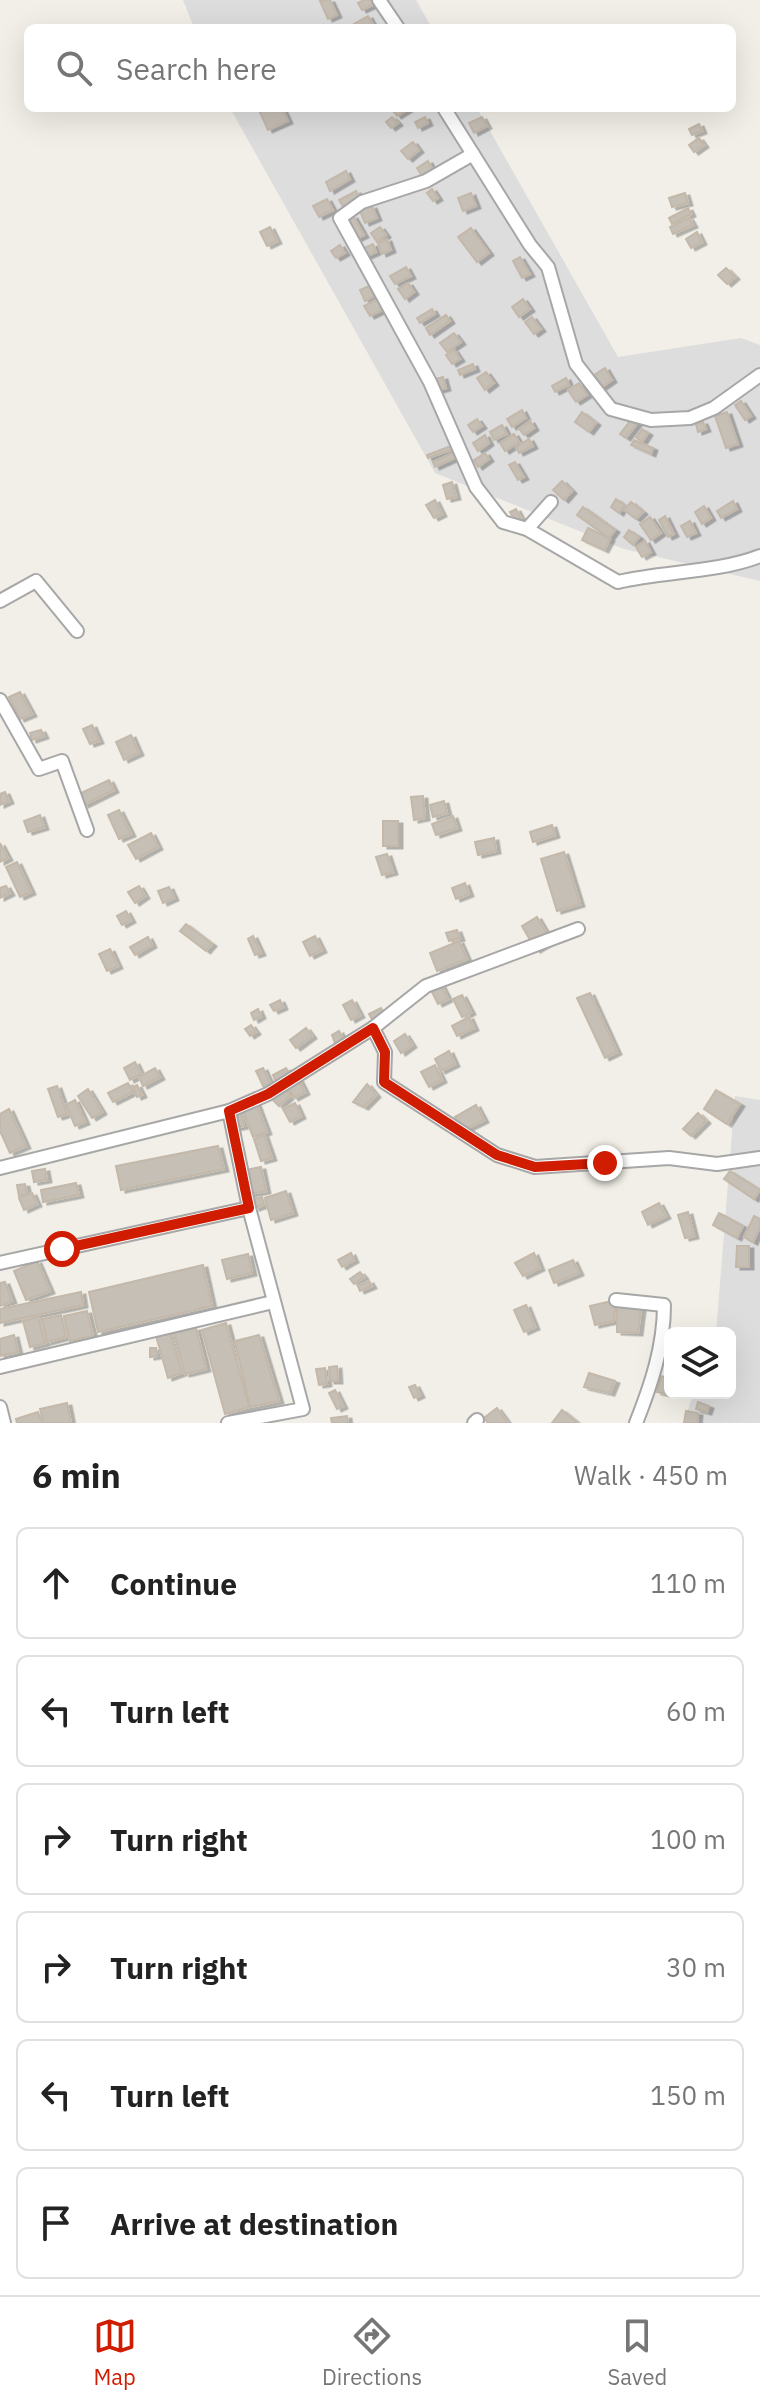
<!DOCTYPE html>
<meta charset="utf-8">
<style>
body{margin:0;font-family:"IBM Plex Sans",sans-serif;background:#f2f2f2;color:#222}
.controls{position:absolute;right:24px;bottom:24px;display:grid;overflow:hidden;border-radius:12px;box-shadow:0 8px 32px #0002}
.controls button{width:72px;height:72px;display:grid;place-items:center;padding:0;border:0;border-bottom:2px solid #e0e0e0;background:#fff;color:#222;font:40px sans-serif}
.stop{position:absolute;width:24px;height:24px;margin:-18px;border:6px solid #d01c01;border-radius:50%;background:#fff}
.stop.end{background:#d01c01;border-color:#fff;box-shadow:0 2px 8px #0008}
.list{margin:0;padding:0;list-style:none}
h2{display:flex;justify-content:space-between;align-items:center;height:104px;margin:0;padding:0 32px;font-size:34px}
h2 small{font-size:26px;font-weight:400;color:#767676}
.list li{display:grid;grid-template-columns:52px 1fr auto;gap:24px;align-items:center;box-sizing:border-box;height:112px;margin:0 16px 16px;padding:0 16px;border:2px solid #e0e0e0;border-radius:12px}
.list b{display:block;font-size:30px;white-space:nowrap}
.list em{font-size:26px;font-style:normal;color:#767676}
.icon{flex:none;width:44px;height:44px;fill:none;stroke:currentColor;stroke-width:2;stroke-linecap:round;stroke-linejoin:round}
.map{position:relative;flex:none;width:760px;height:1423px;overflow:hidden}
.search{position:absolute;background:#fff;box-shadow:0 8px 32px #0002;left:24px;right:24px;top:24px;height:88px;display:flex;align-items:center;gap:20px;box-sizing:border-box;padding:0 28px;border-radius:12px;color:#767676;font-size:30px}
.sheet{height:872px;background:#fff}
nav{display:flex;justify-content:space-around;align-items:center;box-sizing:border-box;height:112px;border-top:2px solid #e0e0e0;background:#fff;font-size:22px;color:#767676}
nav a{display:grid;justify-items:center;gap:4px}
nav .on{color:#d01c01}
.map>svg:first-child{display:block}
.residential{fill:#dedddd}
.building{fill:#c6bfb6;stroke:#c3b8a9;stroke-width:2;filter:url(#shadow)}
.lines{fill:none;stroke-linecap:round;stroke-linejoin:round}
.street-casing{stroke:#a7a7a7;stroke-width:16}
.street{stroke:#fff;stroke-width:12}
.route{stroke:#d01c01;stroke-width:10}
</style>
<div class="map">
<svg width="760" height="1423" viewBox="0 0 760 1423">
<defs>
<filter id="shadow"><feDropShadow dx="4.5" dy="2.5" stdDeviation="0" flood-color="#0004"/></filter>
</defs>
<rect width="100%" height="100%" fill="#f1efe7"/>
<g class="residential">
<path d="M183 0H416L432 28H194Z"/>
<path d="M230 108H477L618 357 741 338 760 345V581L624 549 435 473Z"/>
<path d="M735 1096 760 1100V1423H683L694 1393H730V1333H716Z"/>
</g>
<g class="building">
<path d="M330 0 337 15 328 19 320 1Z"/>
<path d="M364 0H373L375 4 362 10 358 3Z"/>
<path d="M368 16 375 28H356L354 24Z"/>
<path d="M258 108H282L288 121 268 130Z"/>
<path d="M397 108H407L408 109 397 116 393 111Z"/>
<path d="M392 117 398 123 391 128 386 122Z"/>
<path d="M425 117 428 123 418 128 415 122Z"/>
<path d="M482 117 487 126 474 133 469 123Z"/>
<path d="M699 124 702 131 692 135 689 129Z"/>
<path d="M699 138 704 145 694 152 689 145Z"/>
<path d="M413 142 419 150 408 159 401 151Z"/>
<path d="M428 161 433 170 422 176 417 168Z"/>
<path d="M346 171 350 179 330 191 326 182Z"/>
<path d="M432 189 438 198 433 201 427 193Z"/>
<path d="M356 191 360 199 344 208 339 200Z"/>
<path d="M471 193 476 206 463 211 458 198Z"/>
<path d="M685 193 688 203 672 207 669 198Z"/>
<path d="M327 199 333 210 319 217 313 206Z"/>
<path d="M372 206 377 218 365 223 360 211Z"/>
<path d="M688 208 691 214 672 224 669 218Z"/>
<path d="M353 216 364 235 356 239 345 220Z"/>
<path d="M689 218 693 225 673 234 670 227Z"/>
<path d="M270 227 277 241 267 246 260 232Z"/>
<path d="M380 227 386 235 377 242 371 233Z"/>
<path d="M471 228 489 253 477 262 458 237Z"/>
<path d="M697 232 702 242 691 248 686 239Z"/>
<path d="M387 239 391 250 382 254 378 243Z"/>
<path d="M373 244 376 252 365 257 362 249Z"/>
<path d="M340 245 345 253 336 258 331 251Z"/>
<path d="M520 257 530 274 522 278 513 261Z"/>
<path d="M406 267 411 276 395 284 390 276Z"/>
<path d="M726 268 735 277 727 284 718 275Z"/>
<path d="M408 283 414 292 405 299 398 289Z"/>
<path d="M369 286 374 296 365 301 360 290Z"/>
<path d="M378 299 384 309 370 316 364 306Z"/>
<path d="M523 299 530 309 519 317 512 307Z"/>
<path d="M432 309 435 314 420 323 417 318Z"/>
<path d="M446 315 450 321 430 335 426 328Z"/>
<path d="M532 317 541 329 534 334 525 322Z"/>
<path d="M454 333 461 342 447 352 440 343Z"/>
<path d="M454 350 460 359 452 364 446 355Z"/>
<path d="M473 364 475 369 460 375 458 370Z"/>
<path d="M605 368 612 380 599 389 591 377Z"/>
<path d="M486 372 494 383 485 390 477 378Z"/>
<path d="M443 377 446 388 439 390 436 379Z"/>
<path d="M566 378 569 385 555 392 552 386Z"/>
<path d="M579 383 587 395 576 402 568 390Z"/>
<path d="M741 401 751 416 745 420 735 405Z"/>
<path d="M522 410 526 418 512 427 507 419Z"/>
<path d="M582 412 596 423 589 432 575 422Z"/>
<path d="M727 412 738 444 726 448 715 416Z"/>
<path d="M633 417 639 421 626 438 620 434Z"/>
<path d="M477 419 482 426 473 432 468 425Z"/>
<path d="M530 421 534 428 524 435 519 429Z"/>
<path d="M703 422 706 429 698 432 696 424Z"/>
<path d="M502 425 507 434 494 440 490 432Z"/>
<path d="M642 429 648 433 642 442 636 437Z"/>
<path d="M514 434 519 442 505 451 500 443Z"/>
<path d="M485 435 489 443 478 451 473 443Z"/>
<path d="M529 439 533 446 519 453 516 447Z"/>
<path d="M634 440 653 448 651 454 631 445Z"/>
<path d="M453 445 454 449 428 458 427 455Z"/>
<path d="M455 452 457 457 435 467 433 462Z"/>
<path d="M485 453 489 459 478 467 474 460Z"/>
<path d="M515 462 524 477 518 480 509 465Z"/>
<path d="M562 481 572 491 564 500 553 490Z"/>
<path d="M452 482 456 497 447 499 443 485Z"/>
<path d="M616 499 624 505 619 513 611 507Z"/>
<path d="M435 500 442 514 434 518 426 505Z"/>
<path d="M733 501 737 509 721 518 717 511Z"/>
<path d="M631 502 643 512 636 519 624 510Z"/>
<path d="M704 506 711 518 702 524 695 512Z"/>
<path d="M583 507 615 530 609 538 577 515Z"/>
<path d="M516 509 521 518 515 521 510 512Z"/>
<path d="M665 516 674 534 668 537 659 520Z"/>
<path d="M650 517 661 533 651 540 640 524Z"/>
<path d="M690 521 696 533 687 537 681 526Z"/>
<path d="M588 528 610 539 604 550 582 540Z"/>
<path d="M629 530 639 537 633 545 624 537Z"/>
<path d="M645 541 651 552 642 557 636 547Z"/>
<path d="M20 692 32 714 20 719 9 697Z"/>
<path d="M92 725 99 741 90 744 83 729Z"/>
<path d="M41 730 44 736 32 740 30 733Z"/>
<path d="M131 735 139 753 124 760 116 742Z"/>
<path d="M109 780 114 790 84 805 79 794Z"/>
<path d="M5 792 9 801 0 805V794Z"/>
<path d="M423 796 425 818 414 820 411 797Z"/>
<path d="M444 801 447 813 433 817 430 805Z"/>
<path d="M119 810 131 834 119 839 108 815Z"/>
<path d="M40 815 44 827 28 832 24 821Z"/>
<path d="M453 816 457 828 436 835 432 824Z"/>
<rect x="383" y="821" width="15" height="25"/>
<path d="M552 825 555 835 533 842 530 832Z"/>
<path d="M151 833 158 847 136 859 128 845Z"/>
<path d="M494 838 496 851 478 855 475 842Z"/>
<path d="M0 843 8 858 0 862Z"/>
<path d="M564 852 580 904 557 911 541 859Z"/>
<path d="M387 854 393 872 382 875 376 857Z"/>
<path d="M17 862 31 892 20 897 6 867Z"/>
<path d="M465 883 469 894 456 899 452 888Z"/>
<path d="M6 886 10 893 0 898V888Z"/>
<path d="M139 886 145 896 135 903 128 892Z"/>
<path d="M169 887 174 898 163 903 158 891Z"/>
<path d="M126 911 131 920 122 925 117 916Z"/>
<path d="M537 917 551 941 536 950 522 926Z"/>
<path d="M186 924 212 944 206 951 180 931Z"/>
<path d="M457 930 460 938 449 941 446 933Z"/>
<path d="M253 936 261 953 255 955 248 939Z"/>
<path d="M315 936 322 950 310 956 303 942Z"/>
<path d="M148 937 152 945 135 955 130 947Z"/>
<path d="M459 941 467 959 437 971 430 953Z"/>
<path d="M110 949 118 966 107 971 99 954Z"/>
<path d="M441 985 448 999 438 1004 431 990Z"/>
<path d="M590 993 617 1052 605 1058 577 998Z"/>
<path d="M462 995 471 1012 462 1017 453 999Z"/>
<path d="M280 1000 283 1007 274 1011 270 1005Z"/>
<path d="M352 1000 360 1015 351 1020 343 1005Z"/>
<path d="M381 1008 385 1015 373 1021 369 1014Z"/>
<path d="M258 1009 261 1016 254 1020 251 1013Z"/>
<path d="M469 1017 474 1028 457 1036 452 1026Z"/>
<path d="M251 1025 256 1032 250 1036 245 1029Z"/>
<path d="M306 1028 312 1036 296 1048 290 1040Z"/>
<path d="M339 1031 343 1039 335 1043 332 1035Z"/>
<path d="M405 1034 412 1045 401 1053 394 1041Z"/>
<path d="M449 1051 455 1064 441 1071 435 1059Z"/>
<path d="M135 1062 141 1074 130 1080 124 1068Z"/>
<path d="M435 1065 442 1080 429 1087 421 1072Z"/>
<path d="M155 1068 160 1077 143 1086 139 1077Z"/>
<path d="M263 1068 272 1087 265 1090 256 1071Z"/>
<path d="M286 1068 290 1075 276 1082 273 1075Z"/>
<path d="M298 1078 305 1092 294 1098 286 1084Z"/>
<path d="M128 1083 133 1092 113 1102 108 1093Z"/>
<path d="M367 1084 376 1095 364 1107 353 1102Z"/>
<path d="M137 1085 142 1095 137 1097 133 1087Z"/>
<path d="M57 1086 67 1114 58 1117 48 1089Z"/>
<path d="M282 1086 291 1095 279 1106 270 1097Z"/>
<path d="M88 1089 102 1112 92 1118 78 1096Z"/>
<path d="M716 1090 740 1104 727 1124 704 1109Z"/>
<path d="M75 1100 85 1122 75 1126 66 1105Z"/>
<path d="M255 1100 267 1132 253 1137 241 1105Z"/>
<path d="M295 1103 301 1116 290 1122 283 1109Z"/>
<path d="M476 1105 484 1120 462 1131 455 1117Z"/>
<path d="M9 1109 26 1146 10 1153 0 1131V1114Z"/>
<path d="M240 1109 244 1126 234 1128 231 1112Z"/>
<path d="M698 1113 706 1121 691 1136 683 1129Z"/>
<path d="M264 1135 272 1158 261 1161 254 1139Z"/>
<path d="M218 1146 224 1169 121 1190 116 1166Z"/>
<path d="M261 1167 266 1191 250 1194 245 1170Z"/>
<path d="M45 1169 47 1180 34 1182 32 1171Z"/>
<path d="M730 1171 760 1190 754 1199 724 1179Z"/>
<path d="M76 1183 79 1195 43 1202 41 1190Z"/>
<path d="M25 1184 27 1194 19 1196 17 1185Z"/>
<path d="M286 1191 293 1213 271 1220 265 1198Z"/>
<path d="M32 1193 37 1204 24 1210 19 1198Z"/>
<path d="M262 1197 264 1205 255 1208 253 1199Z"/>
<path d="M659 1203 666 1216 648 1225 642 1212Z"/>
<path d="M688 1212 694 1236 685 1238 678 1215Z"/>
<path d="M719 1213 743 1226 737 1238 713 1225Z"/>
<path d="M754 1216 760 1219V1227L753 1242 744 1237Z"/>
<path d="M737 1246H749V1267H736Z"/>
<path d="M351 1253 354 1260 342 1267 338 1260Z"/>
<path d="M534 1253 540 1268 523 1276 515 1263Z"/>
<path d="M248 1254 252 1273 227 1279 222 1260Z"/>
<path d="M573 1260 579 1273 554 1283 549 1270Z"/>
<path d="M37 1261 50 1291 26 1300 14 1271Z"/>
<path d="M203 1265 212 1306 98 1332 89 1292Z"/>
<path d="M360 1272 364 1277 354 1284 350 1279Z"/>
<path d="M369 1281 372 1286 360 1291 358 1286Z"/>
<path d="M5 1282 12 1301 0 1306V1283Z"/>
<path d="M81 1292 83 1305 0 1323V1309Z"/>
<path d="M616 1300 614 1321 595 1325 590 1306Z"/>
<path d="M526 1305 535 1327 524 1332 514 1310Z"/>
<path d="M617 1307 641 1309 638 1333 617 1332Z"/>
<path d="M87 1311 93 1336 70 1341 64 1316Z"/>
<path d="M61 1315 66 1337 47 1342 42 1319Z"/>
<path d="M38 1317 45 1343 30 1347 23 1321Z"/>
<path d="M226 1323 249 1407 225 1414 202 1330Z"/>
<path d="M196 1328 206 1369 185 1374 174 1333Z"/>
<path d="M170 1332 182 1373 168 1378 156 1336Z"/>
<path d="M14 1335 18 1352 0 1356V1339Z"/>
<path d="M259 1335 279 1401 250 1407 235 1341Z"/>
<path d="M150 1348H156L157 1356 150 1357Z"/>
<path d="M337 1366 338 1381H330L329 1367Z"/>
<path d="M325 1368 327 1384 319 1385 316 1369Z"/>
<path d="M589 1373 615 1381 610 1393 584 1387Z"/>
<path d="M661 1376 670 1379 667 1394 657 1392Z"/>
<path d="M415 1385 420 1395 414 1398 409 1387Z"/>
<path d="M335 1390 343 1406 337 1409 329 1393Z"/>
<path d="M698 1402 709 1406 707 1412 696 1409Z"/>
<path d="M67 1403 71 1423H44L40 1409Z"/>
<path d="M497 1408 508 1423H488L484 1418Z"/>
<path d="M562 1410 578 1423H552Z"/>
<path d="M686 1411 698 1413 697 1423H684Z"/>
<path d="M38 1412 42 1423H17L16 1419Z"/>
<path d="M347 1416 348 1423H332L331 1418Z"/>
</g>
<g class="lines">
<g class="street-casing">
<g id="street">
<path d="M379 0 398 28"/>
<path d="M444 108 530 245 548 267 576 364 611 409 651 420 690 418 714 408 760 375"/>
<path d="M473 154 426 181 362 202 340 218 430 382 476 487 503 522 527 529"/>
<path d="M551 502 527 529 618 582C664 571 716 573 760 556"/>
<path d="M0 601 36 581 77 631"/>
<path d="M0 700 39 769 62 761 87 830"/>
<path d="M373 1028 385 1052 384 1082 497 1155 535 1167 669 1158 717 1164 760 1158"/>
<path d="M229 1111 268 1094 373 1028 426 986 578 929"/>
<path d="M0 1168 229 1111 249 1208 303 1409 228 1423"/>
<path d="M0 1263 249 1208"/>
<path d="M616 1300 664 1305C664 1347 651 1385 636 1423"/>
<path d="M0 1367 273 1302"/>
<path d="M0 1407 4 1423"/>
<path d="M474 1423 477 1420"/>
</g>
</g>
<use href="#street" class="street"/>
</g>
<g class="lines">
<path class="route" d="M62 1249 249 1208 229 1111 268 1094 373 1028 385 1052 384 1082 497 1155 535 1167 605 1163"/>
</g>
</svg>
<div class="controls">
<button><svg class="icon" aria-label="layers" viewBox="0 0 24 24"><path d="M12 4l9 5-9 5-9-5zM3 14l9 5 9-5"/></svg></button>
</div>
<div class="stop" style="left:62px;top:1249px"></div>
<div class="stop end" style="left:605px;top:1163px"></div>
<div class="search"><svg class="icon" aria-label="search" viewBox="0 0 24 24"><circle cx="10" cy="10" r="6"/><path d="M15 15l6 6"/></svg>Search here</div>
</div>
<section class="sheet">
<h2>6 min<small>Walk · 450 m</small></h2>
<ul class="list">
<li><svg class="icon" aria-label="ahead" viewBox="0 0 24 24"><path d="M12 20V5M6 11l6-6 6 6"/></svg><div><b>Continue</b></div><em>110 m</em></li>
<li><svg class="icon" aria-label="left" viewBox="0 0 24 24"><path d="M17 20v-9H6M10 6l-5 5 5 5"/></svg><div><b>Turn left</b></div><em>60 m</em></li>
<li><svg class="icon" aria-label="right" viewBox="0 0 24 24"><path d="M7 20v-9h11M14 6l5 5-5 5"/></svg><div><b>Turn right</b></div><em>100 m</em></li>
<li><svg class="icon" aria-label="right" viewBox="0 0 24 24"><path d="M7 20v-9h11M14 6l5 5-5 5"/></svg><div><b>Turn right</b></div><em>30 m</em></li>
<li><svg class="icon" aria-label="left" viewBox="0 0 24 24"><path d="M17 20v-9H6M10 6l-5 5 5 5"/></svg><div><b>Turn left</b></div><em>150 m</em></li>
<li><svg class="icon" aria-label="arrive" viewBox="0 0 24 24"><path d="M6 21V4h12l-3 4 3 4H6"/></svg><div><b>Arrive at destination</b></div></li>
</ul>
</section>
<nav>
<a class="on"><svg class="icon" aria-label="map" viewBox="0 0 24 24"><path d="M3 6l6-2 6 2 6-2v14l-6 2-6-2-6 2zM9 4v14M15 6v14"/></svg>Map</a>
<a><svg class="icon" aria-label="directions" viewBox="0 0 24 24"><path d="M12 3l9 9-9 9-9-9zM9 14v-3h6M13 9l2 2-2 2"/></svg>Directions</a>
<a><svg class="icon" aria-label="saved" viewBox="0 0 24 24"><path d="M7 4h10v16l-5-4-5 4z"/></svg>Saved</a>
</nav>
